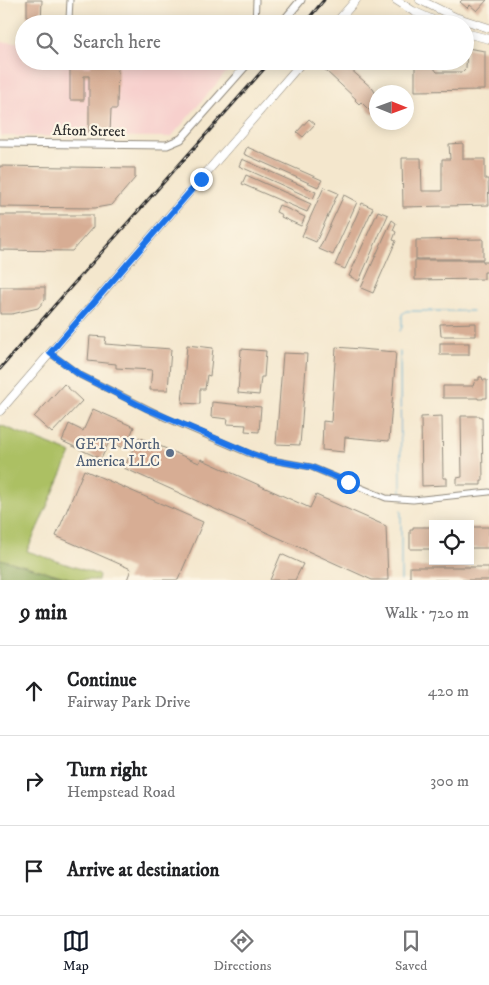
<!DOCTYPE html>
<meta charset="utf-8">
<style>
body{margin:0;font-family:"IM FELL DW Pica",serif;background:#f2f2f2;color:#202124}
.controls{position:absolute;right:15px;bottom:15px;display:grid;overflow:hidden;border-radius:0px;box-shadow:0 2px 12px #0003}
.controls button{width:45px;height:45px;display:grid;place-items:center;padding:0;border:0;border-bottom:1px solid #e0e0e0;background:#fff;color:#202124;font:25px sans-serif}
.compass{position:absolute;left:369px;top:85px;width:45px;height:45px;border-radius:50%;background:#fff;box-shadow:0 2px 12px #0003;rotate:91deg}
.stop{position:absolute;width:15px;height:15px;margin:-11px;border:4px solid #1a73e8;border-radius:50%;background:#fff}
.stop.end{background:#1a73e8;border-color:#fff;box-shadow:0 1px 5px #0008}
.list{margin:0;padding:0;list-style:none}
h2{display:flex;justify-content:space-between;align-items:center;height:65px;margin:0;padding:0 20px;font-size:21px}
h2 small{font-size:16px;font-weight:400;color:#757577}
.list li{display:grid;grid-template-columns:32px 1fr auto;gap:15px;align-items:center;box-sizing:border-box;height:90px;padding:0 20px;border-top:1px solid #e0e0e0}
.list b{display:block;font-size:19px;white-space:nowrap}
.list p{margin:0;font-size:16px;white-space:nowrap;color:#757577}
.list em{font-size:16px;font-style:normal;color:#757577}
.icon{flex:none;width:28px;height:28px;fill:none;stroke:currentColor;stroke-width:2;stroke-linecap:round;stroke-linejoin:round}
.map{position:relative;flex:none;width:489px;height:580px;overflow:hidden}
.search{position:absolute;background:#fff;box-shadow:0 2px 12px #0003;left:15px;right:15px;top:15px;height:55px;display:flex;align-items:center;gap:12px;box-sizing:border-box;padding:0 18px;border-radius:28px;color:#757577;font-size:19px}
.sheet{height:335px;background:#fff}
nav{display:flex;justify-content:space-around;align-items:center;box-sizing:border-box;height:70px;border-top:1px solid #e0e0e0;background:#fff;font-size:14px;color:#757577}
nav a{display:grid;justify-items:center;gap:2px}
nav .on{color:#111827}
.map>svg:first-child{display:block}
.built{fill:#f7d0cd}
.green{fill:#acc064;stroke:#6c7648}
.forest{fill:#89a65a;stroke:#5a6842}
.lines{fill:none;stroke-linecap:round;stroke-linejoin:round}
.stream{stroke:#56a6d0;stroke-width:1}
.building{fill:#d7ad94}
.minor-casing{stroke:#90897c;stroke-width:7}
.tertiary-casing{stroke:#90897c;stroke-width:9}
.secondary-casing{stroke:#90897c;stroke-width:9}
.minor{stroke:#fff;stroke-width:5}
.tertiary{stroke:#fff;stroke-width:7}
.secondary{stroke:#fff;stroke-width:8}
.rail-casing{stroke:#2b2b2b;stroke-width:3}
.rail{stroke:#fcf5e5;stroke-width:1;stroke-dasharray:4;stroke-linecap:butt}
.route{stroke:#1a73e8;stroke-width:6}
.service-dot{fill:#5c6f8a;stroke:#fcf5e5;stroke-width:2}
.labels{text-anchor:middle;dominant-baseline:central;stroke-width:4.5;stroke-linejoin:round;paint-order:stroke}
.street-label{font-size:15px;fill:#2b2b2b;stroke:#fcf5e5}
.service-label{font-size:15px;fill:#4e5e75;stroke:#fcf5e5;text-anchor:end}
</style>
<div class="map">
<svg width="489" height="580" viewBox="0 0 489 580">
<rect width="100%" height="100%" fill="#fcf5e5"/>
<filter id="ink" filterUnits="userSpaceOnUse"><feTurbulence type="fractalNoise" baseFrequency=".02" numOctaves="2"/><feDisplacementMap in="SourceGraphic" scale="10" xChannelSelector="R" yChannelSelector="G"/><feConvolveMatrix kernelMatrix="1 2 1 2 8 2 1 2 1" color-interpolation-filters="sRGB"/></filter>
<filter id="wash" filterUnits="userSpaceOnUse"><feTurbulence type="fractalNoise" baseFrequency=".0096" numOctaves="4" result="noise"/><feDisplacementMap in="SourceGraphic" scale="20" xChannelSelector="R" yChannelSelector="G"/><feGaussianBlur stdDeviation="1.12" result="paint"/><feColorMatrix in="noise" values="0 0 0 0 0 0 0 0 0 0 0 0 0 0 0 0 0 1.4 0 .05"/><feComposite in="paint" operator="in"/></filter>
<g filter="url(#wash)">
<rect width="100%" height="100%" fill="#f4e7cd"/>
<path class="built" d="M0 42H24V61H236L171 137 0 136Z"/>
<path class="green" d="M0 425 71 453 27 551 99 575 98 580H76L0 559Z"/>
<path class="forest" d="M0 559 76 580H0Z"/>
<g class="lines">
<g class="stream">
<path d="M400 331 402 327V314L406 311H472"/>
<path d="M400 352 401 492"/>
<path d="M401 510V580"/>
</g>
</g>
<g id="blocks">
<g class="building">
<path d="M27 0H42L41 24 27 22Z"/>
<path d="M462 0H487L477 11 470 5 467 8 460 2Z"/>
<path d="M467 48 485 51V90L415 91V61H434V68L437 72H462L466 68Z"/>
<path d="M91 61H118L117 109H111L110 134 89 133V76H84V100H70V66L91 67Z"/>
<path d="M333 61H341L373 89 376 94V111L373 114 361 102 359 104 355 100 356 99 325 70Z"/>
<path d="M309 119 315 124 303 137 297 132Z"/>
<path d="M463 143V159H485V179H488L489 205 403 207 402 158H421L422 191H442V159H450L449 144Z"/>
<path d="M247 147 322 180 318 187 244 154Z"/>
<path d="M242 159 316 192 313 199 239 166Z"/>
<path d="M0 166 135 168V178L112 205 95 208 0 207Z"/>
<path d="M246 175 311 204 307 212 242 184Z"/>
<path d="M324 187 338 193 316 242 302 236Z"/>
<path d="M344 195 357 202 333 255 319 249Z"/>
<path d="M362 203 373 208 345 269 335 265Z"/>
<path d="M279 205 305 217 301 226 281 217 282 215 276 212Z"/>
<path d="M378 211 388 215 359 281 349 276Z"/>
<path d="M0 215H93V227L72 251 0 250Z"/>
<path d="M392 220 396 223 393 230 396 232 393 240 396 241 373 293 361 288Z"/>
<path d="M483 239V259H416V240Z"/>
<path d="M415 260H483V262H489V272H484V279L415 280Z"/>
<path d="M0 287H45V300L38 308 12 314H0Z"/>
<path d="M476 323V336H441L440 324Z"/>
<path d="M90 336 106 337 105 344 171 349 168 390H150L152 370 116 368V364L88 361Z"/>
<rect x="440" y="343" width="29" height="12"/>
<path d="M187 345 213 348 210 376 207 375 205 389H200V404L182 403Z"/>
<path d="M336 347 396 352 389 441 345 437 344 452 322 450 323 421 331 422Z"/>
<path d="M241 349 266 351 264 377H261L259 395 238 393Z"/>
<path d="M283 353 307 354 300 445 276 444Z"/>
<path d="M479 377H482L483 380H487V398H483V399H478V398H443V386H473L475 380H479Z"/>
<path d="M64 384 82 401 52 433 34 417Z"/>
<path d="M212 402 261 407 259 432 245 431 246 425 227 424 228 419 211 417Z"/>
<path d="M93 409 134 427 125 449 109 442 101 459 62 441 69 424 83 431Z"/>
<path d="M442 416 443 478H447V485L422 486 421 417Z"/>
<path d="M461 416H480V417H482L483 481H481V485H457V478L462 477Z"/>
<path d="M139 437 199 463 201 459 310 508 316 495 386 526 388 580H372L124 468Z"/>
<path d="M84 470 203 522 178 580H127L131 569 56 536Z"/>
<path d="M413 527H433V549H410V530H413Z"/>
<rect x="470" y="527" width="19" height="21"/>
<path d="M281 554 303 564 295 580H270Z"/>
<rect x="410" y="567" width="79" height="13"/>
</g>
</g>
</g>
<g filter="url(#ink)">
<use href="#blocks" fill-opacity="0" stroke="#90897c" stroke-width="1"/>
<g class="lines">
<g class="minor-casing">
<g id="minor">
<path d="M70 0 69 19 71 24"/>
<path d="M255 24 256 0"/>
<path d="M50 353 80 375 166 418 248 453 266 459 311 467 386 498 413 500 489 492"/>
</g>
</g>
<g class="tertiary-casing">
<g id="tertiary">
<path d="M281 24 301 0"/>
<path d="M0 143 167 145 181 139 250 61"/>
</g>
</g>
<g class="secondary-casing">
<g id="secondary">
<path d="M396 0 413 11 442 24"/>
<path d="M420 0 455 17 489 28"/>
<path d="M335 24 356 0"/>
<path d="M465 33 489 39"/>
<path d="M0 411 303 61"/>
</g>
</g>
<use href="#minor" class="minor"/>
<use href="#tertiary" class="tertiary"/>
<use href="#secondary" class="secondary"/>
<g class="rail-casing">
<g id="rail">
<path d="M304 24 324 0"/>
<path d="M0 369 54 306 271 61"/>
</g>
</g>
<use href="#rail" class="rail"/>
</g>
</g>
<g class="lines" filter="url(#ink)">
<path class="route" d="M201 179 50 353 80 375 147 409 252 454 266 459 311 467 348 482"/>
</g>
<circle class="service-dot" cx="170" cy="453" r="5"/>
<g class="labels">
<g class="street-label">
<text transform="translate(89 131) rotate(1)">Afton Street</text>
</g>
<g class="service-label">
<text x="160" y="444">GETT North<tspan x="160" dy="17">America LLC</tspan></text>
</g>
</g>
</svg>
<div class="controls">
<button><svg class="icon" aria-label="locate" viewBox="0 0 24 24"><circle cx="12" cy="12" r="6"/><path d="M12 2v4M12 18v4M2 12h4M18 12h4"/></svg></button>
</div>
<svg class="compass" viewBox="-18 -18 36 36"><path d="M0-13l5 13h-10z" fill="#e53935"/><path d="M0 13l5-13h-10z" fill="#757577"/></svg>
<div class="stop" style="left:348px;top:482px"></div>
<div class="stop end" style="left:201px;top:179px"></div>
<div class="search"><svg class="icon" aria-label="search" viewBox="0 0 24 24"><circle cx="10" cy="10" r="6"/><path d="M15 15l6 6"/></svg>Search here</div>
</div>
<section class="sheet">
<h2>9 min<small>Walk · 720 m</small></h2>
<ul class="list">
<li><svg class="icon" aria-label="ahead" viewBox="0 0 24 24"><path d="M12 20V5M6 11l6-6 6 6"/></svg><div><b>Continue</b><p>Fairway Park Drive</p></div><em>420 m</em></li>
<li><svg class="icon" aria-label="right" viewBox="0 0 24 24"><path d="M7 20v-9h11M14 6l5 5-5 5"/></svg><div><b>Turn right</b><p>Hempstead Road</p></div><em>300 m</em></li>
<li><svg class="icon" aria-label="arrive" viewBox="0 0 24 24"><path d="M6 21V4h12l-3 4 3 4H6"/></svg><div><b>Arrive at destination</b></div></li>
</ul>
</section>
<nav>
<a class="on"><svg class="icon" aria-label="map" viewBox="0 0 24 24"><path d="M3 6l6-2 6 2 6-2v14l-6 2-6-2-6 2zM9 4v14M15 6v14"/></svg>Map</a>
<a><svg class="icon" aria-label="directions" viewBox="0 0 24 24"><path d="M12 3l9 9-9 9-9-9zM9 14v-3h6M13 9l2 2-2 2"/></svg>Directions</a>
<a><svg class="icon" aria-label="saved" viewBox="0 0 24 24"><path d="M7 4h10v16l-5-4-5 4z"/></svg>Saved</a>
</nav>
